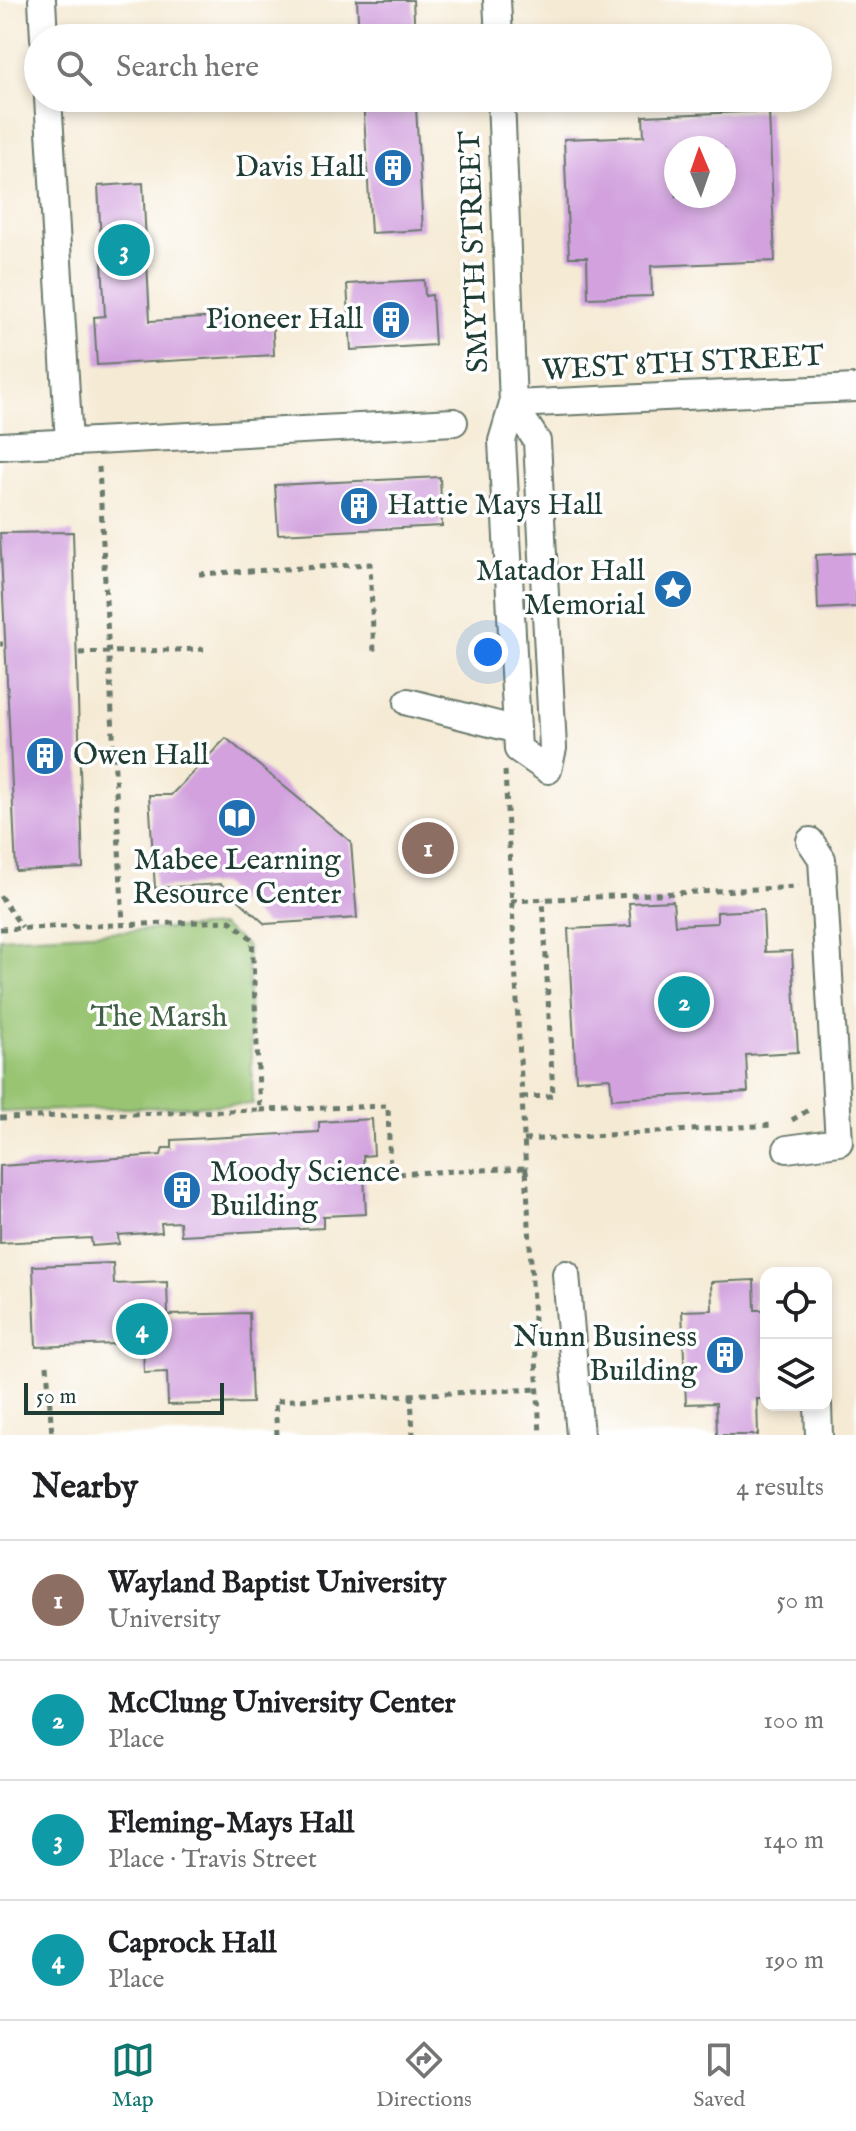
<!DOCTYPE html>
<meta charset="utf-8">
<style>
body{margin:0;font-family:"IM FELL English",serif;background:#f2f2f2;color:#202124}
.controls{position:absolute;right:24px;bottom:24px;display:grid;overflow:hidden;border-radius:16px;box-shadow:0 4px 12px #0003}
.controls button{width:72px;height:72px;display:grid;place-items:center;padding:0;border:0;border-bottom:2px solid #e0e0e0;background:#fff;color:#202124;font:40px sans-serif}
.compass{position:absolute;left:664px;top:136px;width:72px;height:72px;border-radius:50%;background:#fff;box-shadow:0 4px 12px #0003;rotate:358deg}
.scale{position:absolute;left:24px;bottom:20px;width:200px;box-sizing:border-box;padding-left:8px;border:4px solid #1f3d34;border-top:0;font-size:22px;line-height:28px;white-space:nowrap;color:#1f3d34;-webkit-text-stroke:6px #fff;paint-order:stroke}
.you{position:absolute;left:488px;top:652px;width:28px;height:28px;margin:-20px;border:6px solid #fff;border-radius:50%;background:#1a73e8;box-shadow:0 0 0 12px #1a73e833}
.badge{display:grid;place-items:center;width:52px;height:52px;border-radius:50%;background:#0f766e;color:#fff;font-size:26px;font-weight:700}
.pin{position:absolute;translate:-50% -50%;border:4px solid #fff;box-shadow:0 2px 8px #0006}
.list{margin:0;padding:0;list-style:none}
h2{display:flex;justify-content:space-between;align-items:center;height:104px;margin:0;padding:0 32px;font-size:34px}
h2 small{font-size:26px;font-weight:400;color:#757577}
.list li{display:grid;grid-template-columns:52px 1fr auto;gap:24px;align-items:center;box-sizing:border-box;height:120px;padding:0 32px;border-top:2px solid #e0e0e0}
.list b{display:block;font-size:30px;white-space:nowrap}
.list p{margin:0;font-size:26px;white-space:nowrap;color:#757577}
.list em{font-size:26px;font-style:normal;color:#757577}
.icon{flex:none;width:44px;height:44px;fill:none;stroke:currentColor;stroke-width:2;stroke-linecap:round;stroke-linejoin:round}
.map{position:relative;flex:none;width:856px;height:1435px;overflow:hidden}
.search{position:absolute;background:#fff;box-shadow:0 4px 12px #0003;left:24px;right:24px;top:24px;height:88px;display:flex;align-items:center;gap:20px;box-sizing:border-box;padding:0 28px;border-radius:44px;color:#757577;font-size:30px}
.sheet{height:584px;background:#fff}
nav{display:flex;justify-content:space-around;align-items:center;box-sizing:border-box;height:112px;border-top:2px solid #e0e0e0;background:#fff;font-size:22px;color:#757577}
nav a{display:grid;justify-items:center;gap:4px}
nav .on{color:#0f766e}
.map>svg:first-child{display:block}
.green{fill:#99c573;stroke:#5c8154;stroke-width:2}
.building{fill:#d2a1de;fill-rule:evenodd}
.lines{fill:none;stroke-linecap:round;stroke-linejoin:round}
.minor-casing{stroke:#6a7a6c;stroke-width:30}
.path{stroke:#6a7a6c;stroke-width:5;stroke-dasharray:6 6;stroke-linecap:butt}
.minor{stroke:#fff;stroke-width:26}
.labels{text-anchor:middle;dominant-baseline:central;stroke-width:7;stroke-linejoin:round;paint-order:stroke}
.poi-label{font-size:30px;fill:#1f3d34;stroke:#fff;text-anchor:end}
.street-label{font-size:30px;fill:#1f3d34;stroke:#fff}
.park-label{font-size:30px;fill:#3e5f44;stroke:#fff}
</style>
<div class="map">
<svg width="856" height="1435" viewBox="0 0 856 1435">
<rect width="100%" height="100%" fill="#fff"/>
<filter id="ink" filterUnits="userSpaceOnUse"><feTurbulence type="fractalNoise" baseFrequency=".0125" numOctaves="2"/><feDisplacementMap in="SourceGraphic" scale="16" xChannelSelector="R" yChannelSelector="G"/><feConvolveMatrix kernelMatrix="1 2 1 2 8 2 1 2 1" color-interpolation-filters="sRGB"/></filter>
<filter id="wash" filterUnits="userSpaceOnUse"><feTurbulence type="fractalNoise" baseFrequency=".006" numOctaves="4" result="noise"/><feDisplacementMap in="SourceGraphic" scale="32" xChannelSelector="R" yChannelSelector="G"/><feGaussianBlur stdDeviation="1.8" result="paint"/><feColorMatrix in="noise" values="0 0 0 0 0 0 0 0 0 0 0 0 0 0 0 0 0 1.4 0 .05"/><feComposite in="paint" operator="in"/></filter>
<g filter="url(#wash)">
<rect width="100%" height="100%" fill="#f5ead4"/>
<path class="green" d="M221 926 247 946 253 1104 0 1112V938Z"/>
<g id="blocks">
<g class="building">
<path d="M357 0H413L415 38H359Z"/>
<path d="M363 98H426L427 107H416L423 230 371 233Z"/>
<path d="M769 111 775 261 651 266 652 296 588 298 587 257H569L564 139 644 136 643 116ZM676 148H724V196H676Z"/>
<path d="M143 183 150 321 272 314 274 355 97 365 94 317 105 316 98 186Z"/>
<path d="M424 280 425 296 432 295 435 345 351 350 347 284Z"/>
<path d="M440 477 442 526 278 534 275 485Z"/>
<path d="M73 532 83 868 16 871 0 533Z"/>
<path d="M856 553V607L818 609 816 555Z"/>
<path d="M226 738 351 842 357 918 265 924 221 884 155 888 149 795H171Z"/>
<path d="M673 901 675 925 717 923V912L763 910 765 952 792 951 798 1052 746 1055 748 1092 612 1099 610 1078 576 1080 568 929 631 926 629 903Z"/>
<path d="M372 1119 374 1155 363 1156 366 1214 323 1216V1228L181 1235 180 1222 161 1223 162 1232 118 1235 119 1244 92 1246 91 1238 0 1243V1166L161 1155 163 1148H172V1140L319 1132V1122Z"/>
<path d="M113 1263 114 1284 167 1282 168 1315 249 1313 252 1403 168 1405 167 1372 144 1373 143 1343 36 1347 33 1266Z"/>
<path d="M754 1280 755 1310H766V1399H757L758 1435H717L716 1403 686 1404 682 1311 712 1310 711 1282Z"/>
</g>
</g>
</g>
<g filter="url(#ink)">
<use href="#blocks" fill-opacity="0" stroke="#6a7a6c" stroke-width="2"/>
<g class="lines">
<g class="minor-casing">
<g id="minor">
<path d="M42 0 44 38"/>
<path d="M497 0 499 38"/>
<path d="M48 98 69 442"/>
<path d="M501 98 513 404 502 441 518 749 548 770 553 748 537 441 513 404"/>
<path d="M513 404 856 388"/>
<path d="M0 446 454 422"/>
<path d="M408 702 517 730"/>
<path d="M787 1149 839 1142 822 859 810 841"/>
<path d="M566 1274 580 1435"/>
<path d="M818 1405 819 1435"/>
</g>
</g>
<g class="path">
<path d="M99 467 123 924"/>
<path d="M199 574 370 564 374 653"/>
<path d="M0 644H3"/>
<path d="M79 653 204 649"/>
<path d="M505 771 526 1174"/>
<path d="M0 896 22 927"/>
<path d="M511 901 799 887"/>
<path d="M0 929 230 921 252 939 260 1110 0 1118"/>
<path d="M522 1097 553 1096 543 899"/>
<path d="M260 1110 388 1106 390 1174 526 1168 540 1435"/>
<path d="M792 1120 810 1109"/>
<path d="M524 1140 774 1125"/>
<path d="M47 1365 52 1435"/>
<path d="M411 1395 413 1435"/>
<path d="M277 1435 275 1401 538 1389"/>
</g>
<use href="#minor" class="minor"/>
</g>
</g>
<defs>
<g id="building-disc" transform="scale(2)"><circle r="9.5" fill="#1f6fb2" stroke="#fff"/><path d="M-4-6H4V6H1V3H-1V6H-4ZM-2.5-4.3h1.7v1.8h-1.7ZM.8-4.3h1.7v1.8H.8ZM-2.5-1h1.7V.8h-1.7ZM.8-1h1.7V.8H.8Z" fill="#fff"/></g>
<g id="sight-disc" transform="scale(2)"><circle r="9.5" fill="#1f6fb2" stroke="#fff"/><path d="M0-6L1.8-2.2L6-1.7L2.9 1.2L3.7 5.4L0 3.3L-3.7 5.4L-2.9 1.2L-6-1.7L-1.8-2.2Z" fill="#fff"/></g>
<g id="library-disc" transform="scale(2)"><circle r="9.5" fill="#1f6fb2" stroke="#fff"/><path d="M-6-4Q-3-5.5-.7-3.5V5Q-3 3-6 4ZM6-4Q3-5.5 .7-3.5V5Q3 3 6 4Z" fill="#fff"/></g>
</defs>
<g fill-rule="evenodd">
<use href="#building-disc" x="393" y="168"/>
<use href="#building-disc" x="391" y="320"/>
<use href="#building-disc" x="359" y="506"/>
<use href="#sight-disc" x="673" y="589"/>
<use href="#building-disc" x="45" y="756"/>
<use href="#library-disc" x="237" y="818"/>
<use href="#building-disc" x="182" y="1190"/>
<use href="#building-disc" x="725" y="1355"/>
</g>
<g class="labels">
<g class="poi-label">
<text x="365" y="168">Davis Hall</text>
<text x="363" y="320">Pioneer Hall</text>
<text x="387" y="506" text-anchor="start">Hattie Mays Hall</text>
<text x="645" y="572">Matador Hall<tspan x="645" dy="34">Memorial</tspan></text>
<text x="73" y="756" text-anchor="start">Owen Hall</text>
<text x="237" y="861" text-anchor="middle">Mabee Learning<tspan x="237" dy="34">Resource Center</tspan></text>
<text x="210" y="1173" text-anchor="start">Moody Science<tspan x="210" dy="34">Building</tspan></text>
<text x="697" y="1338">Nunn Business<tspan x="697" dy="34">Building</tspan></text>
</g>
<g class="street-label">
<text transform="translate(475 252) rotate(-92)">SMYTH STREET</text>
<text transform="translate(683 364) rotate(-3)">WEST 8TH STREET</text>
</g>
<g class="park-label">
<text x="159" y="1018">The Marsh</text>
</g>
</g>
</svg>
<div class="controls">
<button><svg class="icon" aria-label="locate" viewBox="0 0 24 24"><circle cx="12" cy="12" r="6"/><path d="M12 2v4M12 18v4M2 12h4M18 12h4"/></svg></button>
<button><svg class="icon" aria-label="layers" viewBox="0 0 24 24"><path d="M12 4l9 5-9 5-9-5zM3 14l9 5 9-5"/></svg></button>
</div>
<svg class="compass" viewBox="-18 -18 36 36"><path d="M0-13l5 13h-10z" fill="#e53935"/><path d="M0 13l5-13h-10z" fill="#757577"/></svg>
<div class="scale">50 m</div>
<div class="you"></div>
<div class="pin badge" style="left:428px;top:848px;background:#8d6e63">1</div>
<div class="pin badge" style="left:684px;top:1002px;background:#0f9aa8">2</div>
<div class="pin badge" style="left:124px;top:250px;background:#0f9aa8">3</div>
<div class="pin badge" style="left:142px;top:1329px;background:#0f9aa8">4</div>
<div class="search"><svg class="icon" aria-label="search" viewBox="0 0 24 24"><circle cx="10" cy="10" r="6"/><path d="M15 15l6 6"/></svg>Search here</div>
</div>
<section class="sheet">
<h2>Nearby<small>4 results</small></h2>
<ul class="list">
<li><span class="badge" style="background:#8d6e63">1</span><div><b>Wayland Baptist University</b><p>University</p></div><em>50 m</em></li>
<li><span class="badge" style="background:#0f9aa8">2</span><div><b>McClung University Center</b><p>Place</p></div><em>100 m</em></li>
<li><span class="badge" style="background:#0f9aa8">3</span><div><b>Fleming-Mays Hall</b><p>Place · Travis Street</p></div><em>140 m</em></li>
<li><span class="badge" style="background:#0f9aa8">4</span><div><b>Caprock Hall</b><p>Place</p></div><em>190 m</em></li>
</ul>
</section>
<nav>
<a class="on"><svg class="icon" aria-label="map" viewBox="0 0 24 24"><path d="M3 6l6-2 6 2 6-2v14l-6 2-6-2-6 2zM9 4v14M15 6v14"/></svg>Map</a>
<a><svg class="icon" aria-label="directions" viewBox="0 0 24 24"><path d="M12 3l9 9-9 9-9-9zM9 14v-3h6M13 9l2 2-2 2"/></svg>Directions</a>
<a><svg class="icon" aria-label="saved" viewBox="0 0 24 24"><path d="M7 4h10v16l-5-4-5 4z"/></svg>Saved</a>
</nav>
